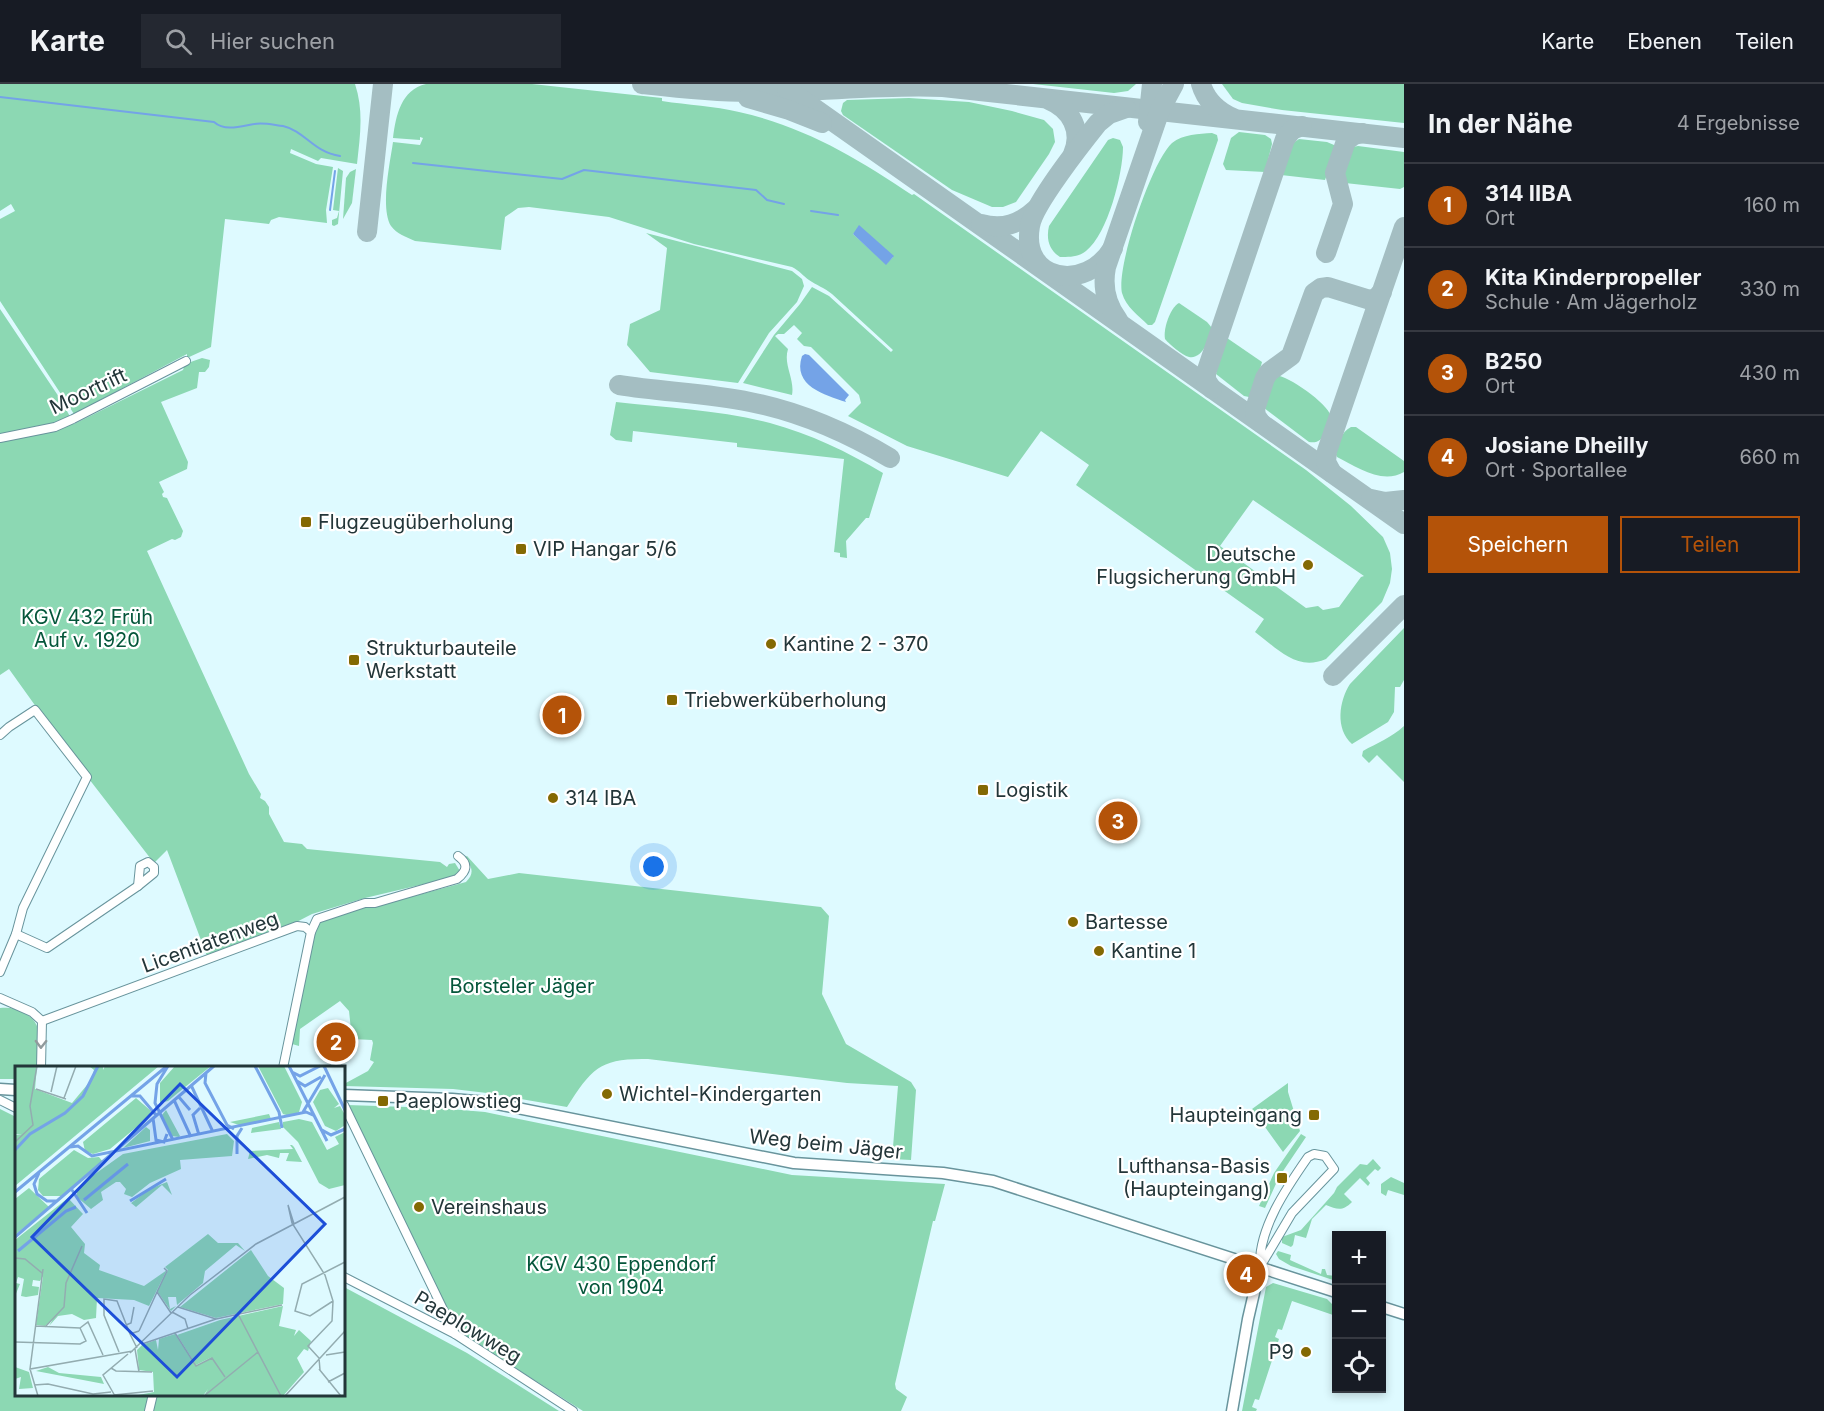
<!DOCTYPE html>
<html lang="de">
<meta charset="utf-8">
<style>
body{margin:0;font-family:Inter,sans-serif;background:#242831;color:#f1f3f6}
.controls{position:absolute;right:18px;bottom:18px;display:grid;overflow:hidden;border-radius:0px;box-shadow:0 3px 9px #0003}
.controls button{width:54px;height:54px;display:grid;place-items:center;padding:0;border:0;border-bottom:2px solid #363941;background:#171b24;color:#f1f3f6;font:30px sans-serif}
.you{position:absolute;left:654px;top:783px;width:21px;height:21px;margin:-15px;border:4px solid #fff;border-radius:50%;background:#1a73e8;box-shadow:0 0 0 9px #1a73e833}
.badge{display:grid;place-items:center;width:39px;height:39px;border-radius:50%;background:#b45309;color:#fff;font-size:20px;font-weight:700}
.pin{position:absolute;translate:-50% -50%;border:3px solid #fff;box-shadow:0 2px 6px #0006}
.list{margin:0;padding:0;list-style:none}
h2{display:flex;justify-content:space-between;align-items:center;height:78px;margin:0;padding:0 24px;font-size:26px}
h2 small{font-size:20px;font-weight:400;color:#9ea1a6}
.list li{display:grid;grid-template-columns:39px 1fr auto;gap:18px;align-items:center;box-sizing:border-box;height:84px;padding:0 24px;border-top:2px solid #363941}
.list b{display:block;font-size:22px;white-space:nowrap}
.list p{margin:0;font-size:20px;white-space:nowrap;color:#9ea1a6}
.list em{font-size:20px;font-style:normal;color:#9ea1a6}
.actions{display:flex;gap:12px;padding:18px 24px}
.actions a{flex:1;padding:14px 0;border:2px solid #b45309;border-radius:0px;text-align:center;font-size:21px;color:#b45309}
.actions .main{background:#b45309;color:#fff}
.icon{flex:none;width:33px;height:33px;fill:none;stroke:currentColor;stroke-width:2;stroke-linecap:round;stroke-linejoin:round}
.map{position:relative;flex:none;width:1404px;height:1327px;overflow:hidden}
header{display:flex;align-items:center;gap:36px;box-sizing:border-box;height:84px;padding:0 30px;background:#171b24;border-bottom:2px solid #363941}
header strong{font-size:28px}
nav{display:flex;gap:33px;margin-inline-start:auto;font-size:21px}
.search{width:420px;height:54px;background:#242831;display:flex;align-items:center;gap:15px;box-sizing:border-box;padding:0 21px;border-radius:0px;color:#9ea1a6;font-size:22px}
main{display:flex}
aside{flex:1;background:#171b24}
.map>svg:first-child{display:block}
.green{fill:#8cd8b3;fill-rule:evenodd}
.water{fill:#74a3e7}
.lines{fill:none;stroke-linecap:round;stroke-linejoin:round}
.stream{stroke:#74a3e7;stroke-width:2}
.taxiway{stroke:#a4bec2;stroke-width:20}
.minor-casing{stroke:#68949c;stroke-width:10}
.tertiary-casing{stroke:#68949c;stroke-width:13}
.minor{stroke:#fff;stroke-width:8}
.tertiary{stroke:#fff;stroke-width:10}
.oneway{stroke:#919a9c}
.poi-dot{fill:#846903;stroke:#fff;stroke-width:2}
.labels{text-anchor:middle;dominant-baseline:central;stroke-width:4.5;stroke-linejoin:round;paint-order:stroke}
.street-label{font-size:20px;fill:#233639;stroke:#fff}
.poi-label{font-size:20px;fill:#233639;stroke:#fff;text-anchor:start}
.park-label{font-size:20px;fill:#04563a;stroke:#fff}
.inset-river{fill:none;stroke:#74a3e7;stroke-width:3}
.inset-road{fill:none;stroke:#93acb0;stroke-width:1.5}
.view{fill:#1d4ed8;fill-opacity:0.15;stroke:#1d4ed8;stroke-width:3}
.inset-edge{fill:none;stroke:#233639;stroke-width:3}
</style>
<header>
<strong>Karte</strong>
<div class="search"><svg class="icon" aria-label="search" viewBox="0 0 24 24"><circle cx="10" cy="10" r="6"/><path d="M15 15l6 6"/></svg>Hier suchen</div>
<nav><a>Karte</a><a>Ebenen</a><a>Teilen</a></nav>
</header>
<main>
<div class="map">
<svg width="1404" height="1327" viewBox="0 0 1404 1327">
<rect width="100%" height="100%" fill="#defaff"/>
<g class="green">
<path d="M0 0H355C364 27 360 52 357 80L321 74 318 77 291 65 290 69 316 80 333 83 326 126 327 139 279 133 271 136 269 140 225 135 211 263 187 274V270L74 330 0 217V135L15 127 11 120 0 127Z"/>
<path d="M426 0H532L662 14V17C688 21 714 22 739 28 805 43 857 74 912 111L914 110 1306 386 1351 422 1383 453 1390 469 1392 485 1390 499 1382 518 1326 575C1296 588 1277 564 1255 548L1264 535 1076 401 1089 381 1041 347 1008 393 907 362 848 332 861 319 859 311 811 263 804 262 797 255 802 249 794 241 784 250H778L775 252 788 265C783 281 795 295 792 311L743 299 774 251 800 220 812 203 829 212 891 268 893 266 832 210C825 204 816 201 809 196 803 192 800 187 792 183L694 160 609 133 529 123 518 124 505 133 501 166 415 157C406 153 397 150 391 142 380 124 390 79 393 58L420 61 423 54 420 53V56L393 54C396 31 401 6 426 0ZM857 147 893 173 886 180 853 150ZM1253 416 1364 492 1361 493 1339 523 1323 526 1318 522 1306 524 1220 462Z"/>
<path d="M1033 0H1136L1128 7 1114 9Z"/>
<path d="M1222 0H1404V39L1282 26 1242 19 1233 15Z"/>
<path d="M909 14 969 18 1012 27 1044 36 1053 45 1055 58 1049 70 1016 118 1003 123H992L952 106 843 31 841 27 843 19 847 16Z"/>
<path d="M1239 48 1265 51 1271 55 1272 60 1265 88 1226 86 1223 80 1231 54Z"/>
<path d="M1212 49 1217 51 1218 56 1155 238 1152 241H1148C1138 231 1126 223 1122 209 1116 182 1152 77 1172 59 1183 50 1199 50 1212 49Z"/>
<path d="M1113 54 1120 56 1123 63C1123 89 1108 150 1086 167 1079 173 1069 173 1060 173 1049 166 1046 155 1049 142L1108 56Z"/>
<path d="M1299 55 1327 58 1334 61 1336 66 1325 96 1281 91 1292 60Z"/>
<path d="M1358 62 1404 68V103L1400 105 1345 99 1341 97 1349 66 1353 63Z"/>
<path d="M338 84 343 87 338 140 334 142 332 141V136L337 134 339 127 333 126Z"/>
<path d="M356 85 352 119 343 135 346 94 350 88Z"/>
<path d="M646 149 792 187 802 195 804 202 797 218 769 249 738 299 650 288 627 261 630 240 660 226 667 164Z"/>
<path d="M1179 219 1207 238 1212 244C1211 253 1202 276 1189 273 1182 271 1170 261 1165 255 1163 245 1170 224 1179 219Z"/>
<path d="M0 225 61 316 74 340 183 286 185 280 202 274 210 276 209 283 205 288H199L197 304 161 318 188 378 187 385 159 398 164 408 162 410 163 413 167 414 183 447 181 453 175 456 172 455 147 467 249 690 261 710 260 714 265 717 269 723V730L284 758 302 760 307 765 440 778 447 783 449 780 455 779 460 787 458 792 365 814 312 830 285 844 207 872 167 766 154 779 72 673 9 585 0 591Z"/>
<path d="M1227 254 1262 278 1254 307 1249 313 1244 312 1216 290 1223 256Z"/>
<path d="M1275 291C1289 292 1327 319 1331 332 1327 344 1325 361 1309 358L1264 324C1263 315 1268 297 1275 291Z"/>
<path d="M616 318C667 324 720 326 770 339 810 350 848 368 883 389L869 434H866L846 457 847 474 840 473V469L834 468 844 375 737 363V359L633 347 632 358 616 356 610 351Z"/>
<path d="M1351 343H1356L1404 377V388C1382 401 1357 383 1337 373L1336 371C1337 361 1341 348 1351 343Z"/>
<path d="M1404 544V596L1400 603H1395L1394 628 1388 638 1352 660C1335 645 1339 617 1350 600Z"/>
<path d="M1404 642V698L1377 671 1369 679 1362 672 1363 667C1377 659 1391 654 1404 642Z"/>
<path d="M467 772 488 795 519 789 821 823 829 832 822 910 846 960 911 998 916 1006 911 1076 892 1075 898 1002 847 999 648 975C600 974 592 984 567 1023L487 1009 453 1005 344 1002V1000L368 987 374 978 370 976 373 959 372 956 352 955 349 927 340 917 300 945 299 962 292 960 316 837 360 823H374L466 798C475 789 472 783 465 773Z"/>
<path d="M0 924C8 923 16 924 23 928 46 940 39 961 39 983L16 984V995H0Z"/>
<path d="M1288 999V1008L1300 1047 1283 1068 1252 1025Z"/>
<path d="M347 1021 438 1024 485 1028 792 1091 945 1100 935 1137H933L895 1300 896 1305 907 1313 901 1327H583L459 1248Z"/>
<path d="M0 1025 16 1033V1310L150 1311 146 1327H0Z"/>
<path d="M1301 1050 1306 1053 1279 1093 1265 1124 1259 1122 1274 1089Z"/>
<path d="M1373 1075 1381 1084 1378 1087 1375 1085 1366 1094 1370 1099 1368 1102 1360 1094 1344 1110 1352 1118C1342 1128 1337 1125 1326 1121L1312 1135 1306 1154 1295 1151 1293 1161 1291 1163 1282 1159V1153L1301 1146 1334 1109 1337 1103 1360 1080 1367 1081Z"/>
<path d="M1391 1093 1404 1099V1111L1388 1106 1386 1112 1381 1109V1100Z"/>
<path d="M1278 1167 1291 1171 1290 1176 1321 1190 1322 1185H1325L1327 1191 1336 1192V1197L1291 1182 1279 1175 1276 1170Z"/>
<path d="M1273 1199 1327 1215 1336 1224V1232L1292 1217 1282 1246 1278 1245 1275 1253 1279 1255 1259 1316 1255 1315 1252 1323 1257 1325 1256 1327H1242L1266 1203Z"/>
<path d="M344 1203 467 1269 559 1327H153L157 1311 344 1310Z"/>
</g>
<g class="water">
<path d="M859 141 894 172 886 181 853 150Z"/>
<path d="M805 270 809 271 849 311 845 316 846 318C825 311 792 302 802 272Z"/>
</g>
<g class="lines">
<g class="stream">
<path d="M0 13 214 38C225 48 242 42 254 40 263 38 274 41 283 42 305 47 313 68 340 72"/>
<path d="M413 79 562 95 584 86 756 106 767 116 784 120"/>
<path d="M330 126 335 87"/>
<path d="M811 127 838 131"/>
</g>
<g class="taxiway">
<path d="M642 0C678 4 713 8 748 8 814 9 878 0 943 3L1404 54"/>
<path d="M1201 0C1206 17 1217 27 1233 34"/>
<path d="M787 5 1404 440"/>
<path d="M748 14 789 26 822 39"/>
<path d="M1049 16C1071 25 1083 47 1073 70"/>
<path d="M1148 38 1152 0"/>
<path d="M981 140C1003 146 1020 140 1036 125"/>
<path d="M367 148 383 0"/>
<path d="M1113 164C1086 209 1020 198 1030 142 1033 121 1082 59 1098 39L1109 30 1126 24"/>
<path d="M1326 169 1343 120 1335 89 1346 57 1354 51 1362 49"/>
<path d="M1118 236C1106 220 1102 203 1106 183L1160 26 1174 0"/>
<path d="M619 301C663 308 707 309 750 318 801 328 846 348 890 374"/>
<path d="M1212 305 1206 296V289L1285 55 1292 46 1302 42"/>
<path d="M1261 339 1256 332 1255 325 1265 294 1269 288 1291 272 1314 209 1321 204 1328 203 1370 216 1376 214 1382 208"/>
<path d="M1332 389 1326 378 1327 367 1404 143"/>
<path d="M1371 415 1385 418 1404 416"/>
<path d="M1333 592 1404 521"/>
</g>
<g class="minor-casing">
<g id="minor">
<path d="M0 354 55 343 73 335 186 277"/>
<path d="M0 651 9 643 35 626 87 693 23 824 16 850 0 888"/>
<path d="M148 778 154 783V789L138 802 140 782Z"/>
<path d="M16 850 47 864 138 802"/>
<path d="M0 914 32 928 42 937 41 984"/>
<path d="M42 937 297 842 305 843 311 848"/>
<path d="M283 984 311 848 317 835 365 819H375L457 795C467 787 469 780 458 772"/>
<path d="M0 1016 16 1024"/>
<path d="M344 1021 455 1250"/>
<path d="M1314 1070 1325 1072 1334 1085 1292 1129 1260 1183C1258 1145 1287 1103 1308 1073Z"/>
<path d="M344 1193 455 1250 573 1327"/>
<path d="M149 1327 153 1310"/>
</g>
</g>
<g class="tertiary-casing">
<g id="tertiary">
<path d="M0 1005 16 1006"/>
<path d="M344 1011 452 1015 487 1018 794 1079 943 1089 993 1097 1336 1208"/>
<path d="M1382 1223 1404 1230"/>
<path d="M1232 1327 1248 1235 1260 1183"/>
</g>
</g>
<use href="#minor" class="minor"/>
<use href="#tertiary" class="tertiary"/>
</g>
<defs><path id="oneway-chevron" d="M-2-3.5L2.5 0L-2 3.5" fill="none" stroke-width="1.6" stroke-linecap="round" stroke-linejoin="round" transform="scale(1.5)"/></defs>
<use class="oneway" href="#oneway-chevron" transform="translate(41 960) rotate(91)"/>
<g class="poi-dot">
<rect x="300" y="432" width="12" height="12" rx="3"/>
<rect x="515" y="459" width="12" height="12" rx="3"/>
<circle cx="1308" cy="481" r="6"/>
<circle cx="771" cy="560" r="6"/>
<rect x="348" y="570" width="12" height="12" rx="3"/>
<rect x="666" y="610" width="12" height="12" rx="3"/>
<rect x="977" y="700" width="12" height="12" rx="3"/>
<circle cx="553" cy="714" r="6"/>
<circle cx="1073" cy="838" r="6"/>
<circle cx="1099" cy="867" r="6"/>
<circle cx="607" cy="1010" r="6"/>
<rect x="377" y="1011" width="12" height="12" rx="3"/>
<rect x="1308" y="1025" width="12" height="12" rx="3"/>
<rect x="1276" y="1088" width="12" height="12" rx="3"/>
<circle cx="419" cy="1123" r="6"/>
<circle cx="1306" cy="1268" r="6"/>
</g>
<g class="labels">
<g class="street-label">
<text transform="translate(88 307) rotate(-25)">Moortrift</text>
<text transform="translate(210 858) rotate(-20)">Licentiatenweg</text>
<text transform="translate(826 1060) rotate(6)">Weg beim Jäger</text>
<text transform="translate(468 1243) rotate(31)">Paeplowweg</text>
</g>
<g class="poi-label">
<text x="318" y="438">Flugzeugüberholung</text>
<text x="533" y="465">VIP Hangar 5/6</text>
<text x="1296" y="470" text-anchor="end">Deutsche<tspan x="1296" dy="23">Flugsicherung GmbH</tspan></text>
<text x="783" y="560">Kantine 2 - 370</text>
<text x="366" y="564">Strukturbauteile<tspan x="366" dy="23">Werkstatt</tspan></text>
<text x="684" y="616">Triebwerküberholung</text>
<text x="995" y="706">Logistik</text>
<text x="565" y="714">314 IBA</text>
<text x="1085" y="838">Bartesse</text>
<text x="1111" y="867">Kantine 1</text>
<text x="619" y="1010">Wichtel-Kindergarten</text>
<text x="395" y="1017">Paeplowstieg</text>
<text x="1302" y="1031" text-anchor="end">Haupteingang</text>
<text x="1270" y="1082" text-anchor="end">Lufthansa-Basis<tspan x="1270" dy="23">(Haupteingang)</tspan></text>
<text x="431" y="1123">Vereinshaus</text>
<text x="1294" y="1268" text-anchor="end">P9</text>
</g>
<g class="park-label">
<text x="87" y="533">KGV 432 Früh<tspan x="87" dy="23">Auf v. 1920</tspan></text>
<text x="522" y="902">Borsteler Jäger</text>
<text x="621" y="1180">KGV 430 Eppendorf<tspan x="621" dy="23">von 1904</tspan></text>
</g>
</g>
<g transform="translate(15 982)">
<rect width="330" height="330" fill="#defaff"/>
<path d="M0 0H22L20 23 57 37 77 13 79 4 74 0H88V4L90 0H144L0 120V69H7L0 68ZM160 0H196L153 35 145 37V17ZM243 0H269L287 36 284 46 275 50 268 48ZM313 22 324 38 319 42 325 40 330 49V59L321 65 310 60 298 36 305 24ZM121 32 136 45 135 50 95 83 78 88 70 85 68 76ZM151 44 165 70 164 71 157 70 150 58 147 49ZM254 48 256 53 252 55 224 59 215 56ZM284 53 297 56 312 84 324 78 320 71 330 66V119L314 123 304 117 283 76 268 61V56ZM264 56 266 63 236 67 237 62ZM131 61 135 64V75L108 82ZM212 68 219 75 217 90 165 94 166 103 135 117 117 131 109 128 111 123 105 116H101L86 126 88 134 76 143 62 131V124L73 113 108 88ZM275 79H277L279 81 287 96 271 95 274 87H265L264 92 252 89 233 93 235 85 278 83ZM59 84 73 92 84 91 88 96 46 130H28L23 124 24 113ZM152 116 157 129 147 119 121 141 116 137 135 123ZM14 122 34 141 0 169V133ZM53 132 68 148 56 161 70 178 69 187 85 199 84 204 129 220 152 204 134 240 119 234 82 232 81 252 69 254 57 248 43 250 34 260 38 253 30 260 21 259 28 210 25 215 18 214 17 220 24 221 23 229 11 231 6 230 9 213 3 211 1 217 5 218 0 230V174ZM193 168 203 177H223L230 185 221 179 190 205 188 217 162 239 161 231H153L155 243 161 240 156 245 142 225 153 204 150 201ZM236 184 253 210 269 222 268 238 201 252 165 241ZM268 240 264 260 281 264 279 270 284 264 296 275 293 285 289 283 282 292 289 306 268 330H189L193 323 188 330H118L139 326 138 306 124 304 122 284 127 279 141 274 143 284 144 273 160 268 181 300 197 291 181 299 162 269 205 254ZM0 301 14 306 18 322 4 323 6 311 0 313ZM33 301 44 307 86 311 89 318 21 305Z" fill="#8cd8b3"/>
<path class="inset-river" d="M153 0 142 18 140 37 158 74M240 0 264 46 267 62M274 0 312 75M309 0 330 44M277 6 285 10 305 0M191 7 190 17 212 59 219 63M282 15 290 20 306 11M176 19 198 66M116 30H125L141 49M163 30 175 44M159 34 176 71M288 46 310 9M138 52 141 74 149 76 152 68M307 64 316 69 330 63M184 69 178 49 185 42M55 81 63 80 77 90 291 46 300 50M0 84 15 68 50 47 68 30 83 0M222 88V70L227 62M24 107 19 118 22 128 32 135H42M57 124 72 147M0 126 152 0M69 134 113 98M115 135 151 113M0 171 199 0M3 185 51 145 61 141"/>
<path class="inset-road" d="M21 23 51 33M36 26 42 0M49 32 61 0M0 76 18 59 15 40 22 0M279 158 273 139 277 157 310 209 318 235 317 255 293 280 304 292 305 304M0 192 10 193 27 207M28 203 15 303 118 285M142 226 152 205 149 202M142 226 156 247M318 235 295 250 280 245 287 218 330 196M163 241 201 253M157 246 170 253 173 263M223 248 266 330M111 259 116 257 119 241M20 260 65 262M30 261 49 241 51 217 67 180M65 262 73 256 88 289M124 265 142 226M160 267 181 300 197 292 210 311M0 276 65 278 71 275 65 262M127 278 201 253 267 239M122 282 115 268 124 265M120 283 124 306M104 286 89 249V233L102 235 115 268M115 287 175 229 241 178 330 131M311 289 330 286M96 302 101 305 137 306H133M15 303 23 330M304 303 326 330M313 316 330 307M19 319 33 318 78 328 96 326M99 329 138 325M100 330 88 309 113 288M189 330 243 286M270 330 330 265"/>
<path class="view" d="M165 18 310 158 162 311 17 171Z"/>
<rect width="330" height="330" class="inset-edge"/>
</g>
</svg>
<div class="controls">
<button>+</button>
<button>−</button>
<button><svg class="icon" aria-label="locate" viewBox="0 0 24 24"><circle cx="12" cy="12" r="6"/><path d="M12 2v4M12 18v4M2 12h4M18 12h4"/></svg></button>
</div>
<div class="you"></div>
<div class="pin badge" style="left:562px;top:631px">1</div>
<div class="pin badge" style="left:336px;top:958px">2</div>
<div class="pin badge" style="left:1118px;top:737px">3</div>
<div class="pin badge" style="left:1246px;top:1190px">4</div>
</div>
<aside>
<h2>In der Nähe<small>4 Ergebnisse</small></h2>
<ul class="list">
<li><span class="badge">1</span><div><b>314 IIBA</b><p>Ort</p></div><em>160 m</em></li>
<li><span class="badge">2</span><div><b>Kita Kinderpropeller</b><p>Schule · Am Jägerholz</p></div><em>330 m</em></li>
<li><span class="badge">3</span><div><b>B250</b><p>Ort</p></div><em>430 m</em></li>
<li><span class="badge">4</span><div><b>Josiane Dheilly</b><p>Ort · Sportallee</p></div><em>660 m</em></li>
</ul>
<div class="actions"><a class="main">Speichern</a><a>Teilen</a></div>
</aside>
</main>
